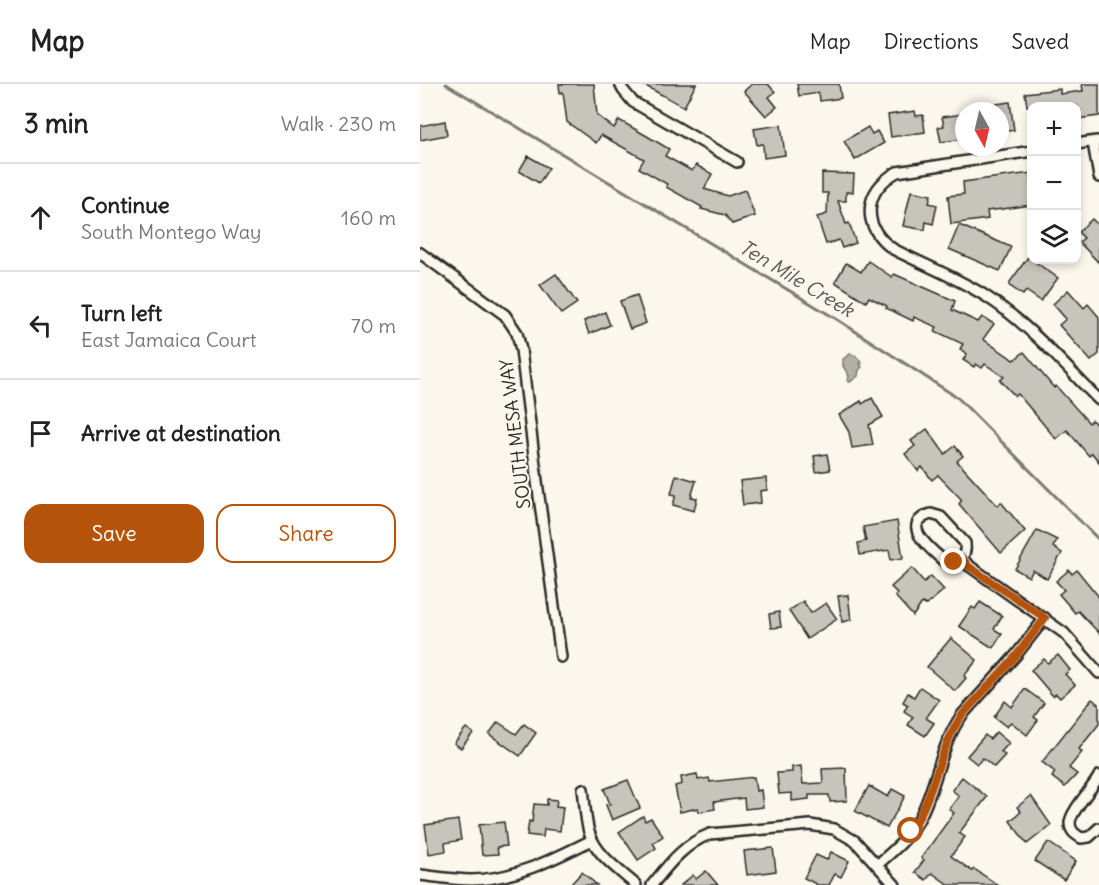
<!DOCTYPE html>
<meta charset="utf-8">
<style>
body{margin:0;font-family:Delius,sans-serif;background:#f2f2f2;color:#222}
.controls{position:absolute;right:18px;top:18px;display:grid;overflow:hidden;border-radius:12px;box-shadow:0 3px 9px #0003}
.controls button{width:54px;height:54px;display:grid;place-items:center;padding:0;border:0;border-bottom:2px solid #e0e0e0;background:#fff;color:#222;font:30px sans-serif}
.compass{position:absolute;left:535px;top:18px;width:54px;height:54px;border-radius:50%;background:#fff;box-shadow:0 3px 9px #0003;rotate:172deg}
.stop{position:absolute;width:18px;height:18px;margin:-14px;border:4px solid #b45309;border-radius:50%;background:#fff}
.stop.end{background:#b45309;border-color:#fff;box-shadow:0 2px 6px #0008}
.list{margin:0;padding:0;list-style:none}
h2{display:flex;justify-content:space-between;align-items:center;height:78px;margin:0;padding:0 24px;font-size:26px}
h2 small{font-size:20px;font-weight:400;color:#767676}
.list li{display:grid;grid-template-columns:39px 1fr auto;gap:18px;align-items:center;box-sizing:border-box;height:108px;padding:0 24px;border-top:2px solid #e0e0e0}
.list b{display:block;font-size:22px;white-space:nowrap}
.list p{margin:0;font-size:20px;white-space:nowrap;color:#767676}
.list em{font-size:20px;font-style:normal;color:#767676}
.actions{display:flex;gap:12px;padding:18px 24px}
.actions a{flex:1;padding:14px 0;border:2px solid #b45309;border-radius:18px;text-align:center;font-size:21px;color:#b45309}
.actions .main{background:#b45309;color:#fff}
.icon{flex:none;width:33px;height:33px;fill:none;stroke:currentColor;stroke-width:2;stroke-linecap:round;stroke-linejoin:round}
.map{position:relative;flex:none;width:679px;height:801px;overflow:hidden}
header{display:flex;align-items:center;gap:36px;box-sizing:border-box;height:84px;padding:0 30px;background:#fff;border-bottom:2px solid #e0e0e0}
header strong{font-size:28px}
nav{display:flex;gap:33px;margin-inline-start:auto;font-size:21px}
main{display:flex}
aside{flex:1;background:#fff}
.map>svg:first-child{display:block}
.water{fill:#b1afa7;stroke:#7b7a75;stroke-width:1.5}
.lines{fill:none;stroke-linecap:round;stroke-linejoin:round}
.stream{stroke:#7b7a75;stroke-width:3}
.building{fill:#c7c4bc;stroke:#2b2b2b;stroke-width:1.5}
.street-casing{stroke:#2b2b2b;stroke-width:14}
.street{stroke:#fbf7ec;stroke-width:9}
.route{stroke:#b45309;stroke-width:8}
.labels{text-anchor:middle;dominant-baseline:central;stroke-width:4.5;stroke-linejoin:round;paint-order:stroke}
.street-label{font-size:18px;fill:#2b2b2b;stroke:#fbf7ec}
.water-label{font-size:20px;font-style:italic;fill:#5a5956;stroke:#fbf7ec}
</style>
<header>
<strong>Map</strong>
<nav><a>Map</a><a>Directions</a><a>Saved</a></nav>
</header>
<main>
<aside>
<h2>3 min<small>Walk · 230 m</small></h2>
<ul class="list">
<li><svg class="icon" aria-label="ahead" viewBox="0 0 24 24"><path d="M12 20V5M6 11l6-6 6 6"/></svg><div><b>Continue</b><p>South Montego Way</p></div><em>160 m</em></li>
<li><svg class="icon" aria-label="left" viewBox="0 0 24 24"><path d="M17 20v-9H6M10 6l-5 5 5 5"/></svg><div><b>Turn left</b><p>East Jamaica Court</p></div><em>70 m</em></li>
<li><svg class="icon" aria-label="arrive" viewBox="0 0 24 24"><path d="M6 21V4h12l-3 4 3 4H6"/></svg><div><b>Arrive at destination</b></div></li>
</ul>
<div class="actions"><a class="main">Save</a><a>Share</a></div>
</aside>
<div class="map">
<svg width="679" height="801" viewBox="0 0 679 801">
<rect width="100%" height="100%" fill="#fbf7ec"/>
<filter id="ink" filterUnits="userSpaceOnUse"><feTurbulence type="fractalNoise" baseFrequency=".0167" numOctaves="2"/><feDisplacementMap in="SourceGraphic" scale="12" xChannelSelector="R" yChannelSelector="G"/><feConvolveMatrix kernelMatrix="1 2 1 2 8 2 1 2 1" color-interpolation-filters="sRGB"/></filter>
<g filter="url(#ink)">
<path class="water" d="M431 269 433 272 435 271 442 279 440 280 442 283 439 286 438 292 430 298 428 297 429 292 423 282V275Z"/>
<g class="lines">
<path class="stream" d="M26 0 418 236 538 314 679 456"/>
</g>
<g class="building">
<path d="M139 0H174L177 31 194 44 199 36 227 52 249 65 245 72 272 87 276 81 292 90 284 105 308 112 325 106 335 132 312 140 305 131 281 125 282 123 246 103 247 100 219 84 224 75 181 51 176 59 147 38 143 8 140 9Z"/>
<path d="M222 0H276L264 23Z"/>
<path d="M332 0H348L355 8 349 13 357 23 346 32 324 7Z"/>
<path d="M377 0H419L421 14 400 17 399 9 379 12Z"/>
<path d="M662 0H679V32L657 35V22H607L605 9 640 5V10L663 7Z"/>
<path d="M590 18 594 46 581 48 580 27H562V22Z"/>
<path d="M495 27 496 32 503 31 505 48 471 53 468 31Z"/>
<path d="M543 30 544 55 521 58 518 43 524 42 522 33Z"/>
<path d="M25 37 27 51 0 56V42Z"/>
<path d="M361 41 365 71 344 74 343 60 337 61 334 45Z"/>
<path d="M448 43 452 50 457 47 464 59 435 76 424 57Z"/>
<path d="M108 72 129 84 119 99 99 87Z"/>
<path d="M402 89 434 90 433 108H426V117H418L426 140 429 139 436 159 422 164 419 156 406 160 397 133 407 130 408 109H402Z"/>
<path d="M611 89 612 121 567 127 568 135 531 140 528 112 544 110 543 98Z"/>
<path d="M491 107 511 111 509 119 517 121 513 140 506 138 505 146 483 142Z"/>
<path d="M672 135 679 142V179L659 158 664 154 658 148Z"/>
<path d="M539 141 591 163 580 187 529 165Z"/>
<path d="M608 173 638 194 621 217 606 207 603 211 590 202V198Z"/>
<path d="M448 177 472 193 474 190 535 217 532 226 558 238 562 233 574 240 563 255 594 276 604 268 634 304 636 302 669 339 672 336 679 344V378L672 369 669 372 647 346 636 355 598 310 595 312 580 296 584 293 565 280 562 284 556 280 554 283 543 276 547 270 540 265 543 260 515 247 517 243 494 233 493 237 466 224 467 222 449 213 446 218 415 198 426 179 441 188Z"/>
<path d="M136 190 157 219 141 230 120 201Z"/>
<path d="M648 206 664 224 668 220 679 233V270L671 277 639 241 646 235 633 220Z"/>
<path d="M217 211 226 239 210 245 200 217Z"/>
<path d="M185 228 190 241 169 250 164 237Z"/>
<path d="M452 314 463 333 449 341 453 361 432 364 429 348 419 331 441 317 442 320Z"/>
<path d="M507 345 525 370 535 362 543 372 537 377 578 422 581 418 605 447 581 469 539 420 542 416 518 391 512 396 502 383 498 387 485 370 495 362 491 357Z"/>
<path d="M407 370 410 386 396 388 394 372Z"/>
<path d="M256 391 276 397 271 413 277 414 274 427 253 421 256 411 251 410Z"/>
<path d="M346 394 347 406 340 407 341 419 323 421 320 397Z"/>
<path d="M477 437 483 474 471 476 469 466 440 471 438 459 446 457 443 443Z"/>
<path d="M617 446 637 456 633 463 642 469 627 495 613 486 609 493 595 485Z"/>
<path d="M492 484 504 498 511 492 524 506 506 521 502 519 493 532 475 512 478 510 471 503Z"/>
<path d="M649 486 652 490 657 486 679 513V549L658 527 655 529 639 510 644 506 636 497Z"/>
<path d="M428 511 431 536 422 538 418 512Z"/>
<path d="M383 517 391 529 406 519 417 535 387 555 369 527Z"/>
<path d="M560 518 582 532 574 545 582 550 573 564 539 542 552 523 555 525Z"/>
<path d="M359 528 361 543 351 544 349 530Z"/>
<path d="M531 554 557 576 544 592 546 594 535 607 507 583Z"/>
<path d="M638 571 650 586 645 590 655 601 640 614 636 610 633 612 611 586 624 575 628 579Z"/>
<path d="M500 603 519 616 506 634 514 639 505 652 488 641 493 633 484 627 488 621 483 618 488 609 494 613Z"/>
<path d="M605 605 624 619 614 633 618 636 607 651 591 638 587 643 574 633 585 617 592 623Z"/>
<path d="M672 615 679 620V640L659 665 662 668 649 684 657 690 645 703 632 693 635 688 622 678Z"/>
<path d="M78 638 96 650 104 640 116 649 100 672 69 650Z"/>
<path d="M46 644 53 649 41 664 34 659Z"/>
<path d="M576 648 589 659 581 668 585 671 574 683 563 674 557 680 547 672 565 651 570 655Z"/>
<path d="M381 682 383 700 403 699 402 685 426 684 427 717 410 718 409 711H389V715L372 717V709L359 710 357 689 372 688V683Z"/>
<path d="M277 690 278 696 289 694 290 698 334 693 336 707 341 706 343 723 325 725 324 714 294 718 295 725 279 728 278 724 260 728 255 702 262 700 261 693Z"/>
<path d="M542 693 567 713 539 749 545 753 531 772 552 787 554 785 578 801H529L512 789 506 796 495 788 504 776 501 774 534 729 529 725 539 712 532 706Z"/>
<path d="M208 696 220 724 192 736 186 721 190 720 184 705Z"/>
<path d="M449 702 468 713 472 705 485 712 467 744 435 727Z"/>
<path d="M611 712 631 741 607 760 590 737 601 728 597 723Z"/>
<path d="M127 715 137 716 136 722 143 723 140 747 124 745 123 753 107 751 109 737 112 738 114 720 127 721Z"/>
<path d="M223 732 225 737 231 734 243 752 233 759 236 764 218 776 199 748Z"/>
<path d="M38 736 41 756 25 759 26 767 9 770 5 741Z"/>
<path d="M84 738 87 762 77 763 78 770 62 771 59 741Z"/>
<path d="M628 758 656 777 644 796 615 777Z"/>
<path d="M353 764 356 787 327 791 324 767Z"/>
<path d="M411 768 429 777 421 793 415 790 409 801H398L384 794 396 771 407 776Z"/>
<path d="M286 787 298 801H261L273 791 276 795Z"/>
<path d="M162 788 177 801H150Z"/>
</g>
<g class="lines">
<g class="street-casing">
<g id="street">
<path d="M200 0 203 6 213 18 317 78"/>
<path d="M673 58 679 93"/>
<path d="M656 60 677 57"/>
<path d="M612 67 477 88C443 107 441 143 473 165 504 181 538 194 567 213 610 241 644 281 679 316"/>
<path d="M0 169 85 231 97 249 101 266 118 405 141 573"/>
<path d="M511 430 521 433 545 459C547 473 538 481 524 477 513 467 477 440 511 430Z"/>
<path d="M542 474 548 481 644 549 679 589"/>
<path d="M679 692C673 704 650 728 650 739 650 747 655 750 661 754L669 753 679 744"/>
<path d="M163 705C165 719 165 734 169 748 176 771 199 786 216 801"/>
<path d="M457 781C472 768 488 755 498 737 517 703 519 663 542 631L596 571 625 534"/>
<path d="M0 791C17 793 35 796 52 796 95 795 134 775 172 756"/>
<path d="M232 801C249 780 264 760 290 750L390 741 414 745 435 757 475 801"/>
</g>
</g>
<use href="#street" class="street"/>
</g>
</g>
<g class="lines" filter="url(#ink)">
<path class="route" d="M491 747C515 711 518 666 542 631L596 572 625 534 548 482 542 474 534 478"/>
</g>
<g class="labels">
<g class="street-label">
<text transform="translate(95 350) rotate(-97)">SOUTH MESA WAY</text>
</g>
<g class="water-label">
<text transform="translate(377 194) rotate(31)">Ten Mile Creek</text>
</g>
</g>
</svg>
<div class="controls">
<button>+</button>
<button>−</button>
<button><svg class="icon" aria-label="layers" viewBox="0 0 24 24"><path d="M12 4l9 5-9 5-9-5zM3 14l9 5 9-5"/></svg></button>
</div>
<svg class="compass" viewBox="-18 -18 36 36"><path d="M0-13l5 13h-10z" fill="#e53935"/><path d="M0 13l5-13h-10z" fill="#767676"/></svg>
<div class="stop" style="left:491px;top:747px"></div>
<div class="stop end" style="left:534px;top:478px"></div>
</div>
</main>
